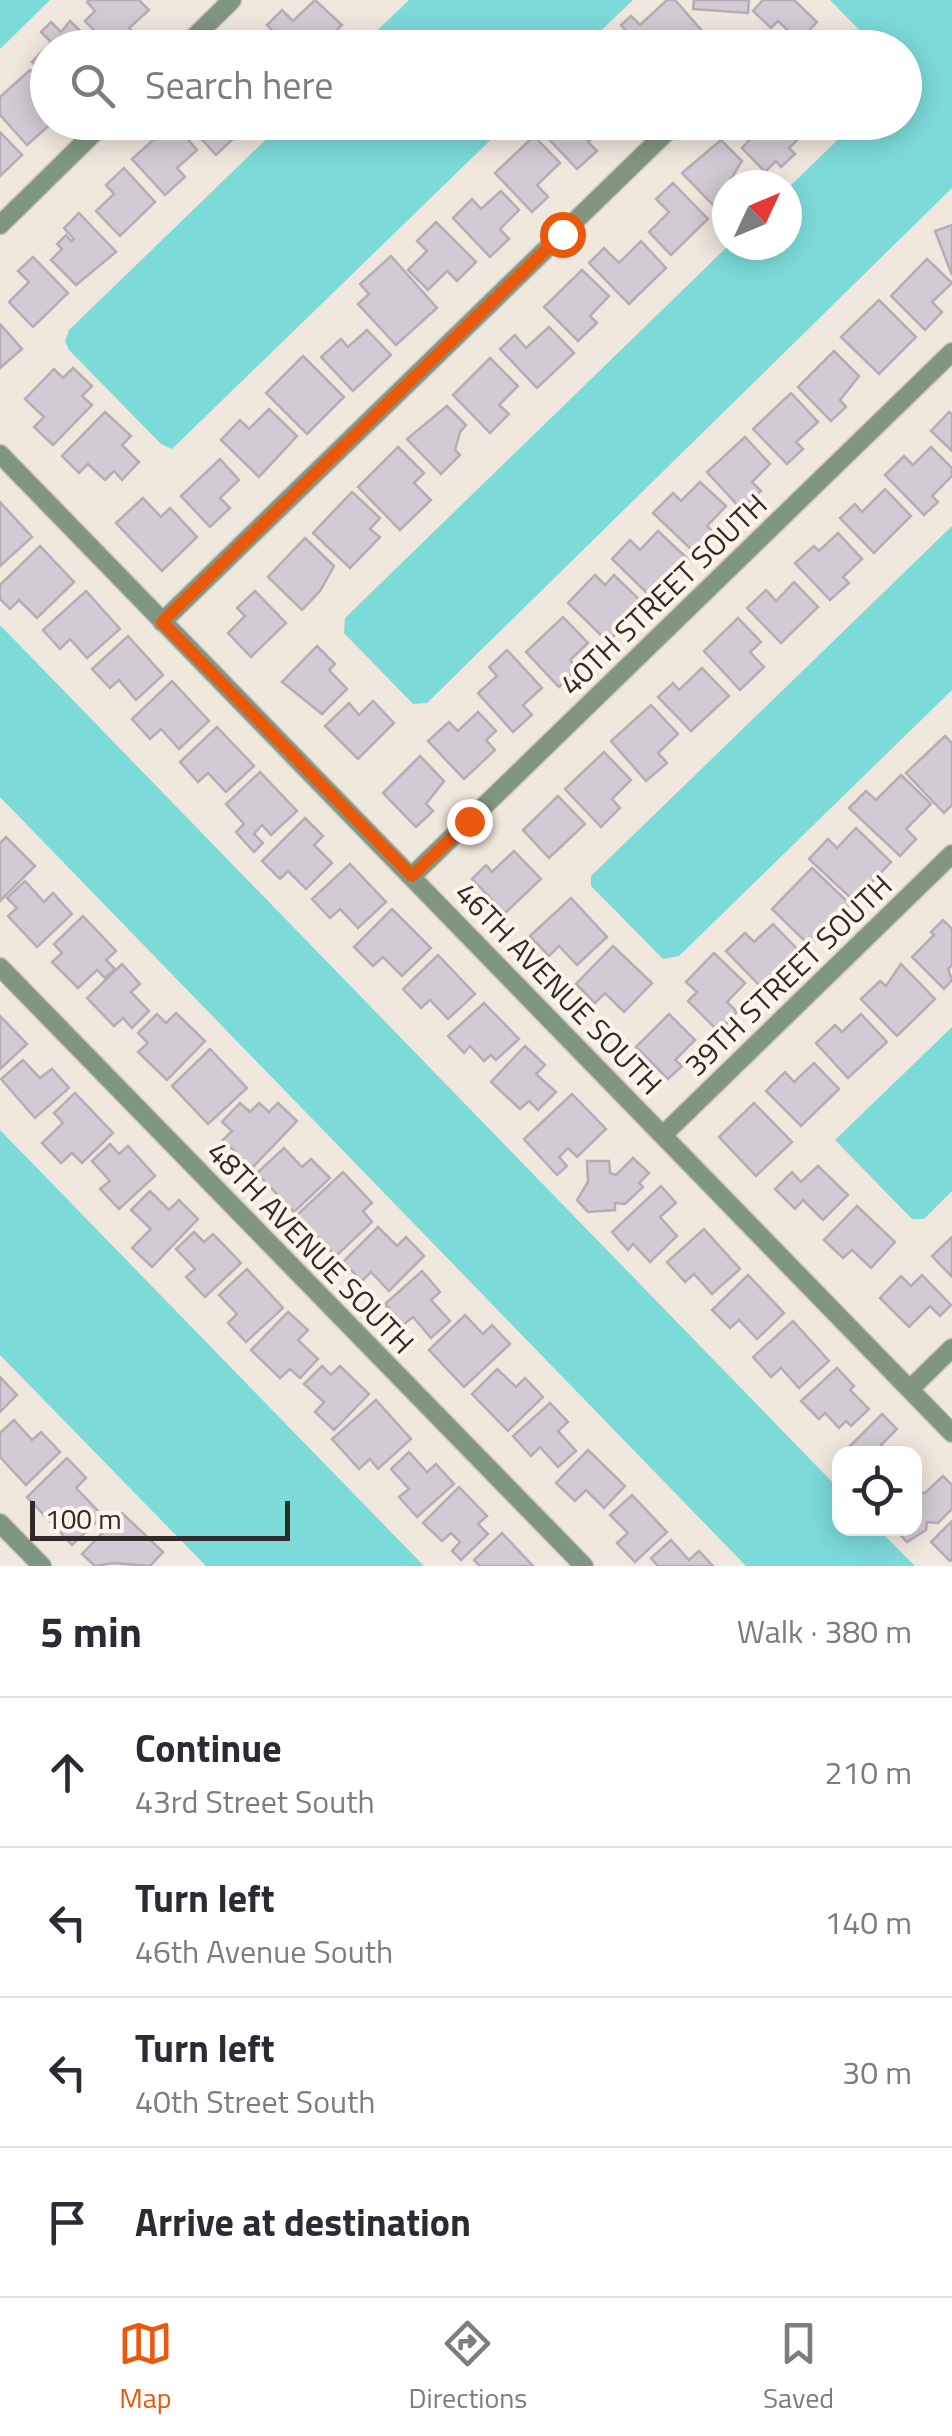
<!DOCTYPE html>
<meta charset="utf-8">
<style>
body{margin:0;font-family:"Titillium Web",sans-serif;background:#f7f7f7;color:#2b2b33}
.controls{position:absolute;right:30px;bottom:30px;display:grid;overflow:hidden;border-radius:20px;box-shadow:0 5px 25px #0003}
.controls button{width:90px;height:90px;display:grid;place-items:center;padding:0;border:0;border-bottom:2px solid #e1e1e2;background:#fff;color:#2b2b33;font:50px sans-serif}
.compass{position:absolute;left:712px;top:170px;width:90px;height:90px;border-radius:50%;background:#fff;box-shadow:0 5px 25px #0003;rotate:46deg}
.scale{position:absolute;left:30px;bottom:25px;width:260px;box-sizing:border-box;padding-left:10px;border:5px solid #2f2b28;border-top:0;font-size:28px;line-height:35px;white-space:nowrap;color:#2f2b28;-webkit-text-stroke:8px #fdf4ea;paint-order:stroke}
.stop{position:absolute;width:30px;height:30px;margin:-22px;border:8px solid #ea580c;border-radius:50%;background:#fff}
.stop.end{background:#ea580c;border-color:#fff;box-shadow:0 2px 10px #0008}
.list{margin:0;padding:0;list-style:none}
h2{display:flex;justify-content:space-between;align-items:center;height:130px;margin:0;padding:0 40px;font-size:42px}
h2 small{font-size:32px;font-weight:400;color:#7c7c81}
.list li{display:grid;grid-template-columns:65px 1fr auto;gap:30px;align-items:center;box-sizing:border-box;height:150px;padding:0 40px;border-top:2px solid #e1e1e2}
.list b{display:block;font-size:38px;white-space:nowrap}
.list p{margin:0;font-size:32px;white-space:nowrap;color:#7c7c81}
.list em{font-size:32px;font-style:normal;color:#7c7c81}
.icon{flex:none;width:55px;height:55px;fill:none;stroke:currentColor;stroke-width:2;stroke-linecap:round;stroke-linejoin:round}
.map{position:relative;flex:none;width:952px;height:1566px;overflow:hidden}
.search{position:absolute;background:#fff;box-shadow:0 5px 25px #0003;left:30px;right:30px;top:30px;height:110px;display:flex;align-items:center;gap:25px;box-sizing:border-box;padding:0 35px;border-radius:55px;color:#7c7c81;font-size:38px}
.sheet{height:730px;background:#fff}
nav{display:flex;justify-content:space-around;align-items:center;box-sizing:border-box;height:140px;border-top:2px solid #e1e1e2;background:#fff;font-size:28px;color:#7c7c81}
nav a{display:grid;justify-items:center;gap:5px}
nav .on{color:#ea580c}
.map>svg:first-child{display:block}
.water{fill:#7cdad9}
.building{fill:#d3cbd4;stroke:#b5acb6;stroke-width:2.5}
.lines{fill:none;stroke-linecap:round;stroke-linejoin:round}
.street-casing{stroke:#cdc5bc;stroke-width:21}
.street{stroke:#809680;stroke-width:18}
.route{stroke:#ea580c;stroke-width:12}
.labels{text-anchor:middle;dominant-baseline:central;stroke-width:8;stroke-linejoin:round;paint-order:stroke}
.street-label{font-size:30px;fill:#2f2b28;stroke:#fdf4ea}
</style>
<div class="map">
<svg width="952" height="1566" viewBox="0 0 952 1566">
<rect width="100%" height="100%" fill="#f0e7dd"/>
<g class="water">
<path d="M0 0H50L0 49Z"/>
<path d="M409 0H633L584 47H360Z"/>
<path d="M830 0H952V188L427 703 413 704 344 633 345 618 729 245H787V189L855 123 904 122V48L876 47Z"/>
<path d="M283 123H508L172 449 161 444 69 350 65 341 69 330Z"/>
<path d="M952 526V690L679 956 663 959 591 886V876Z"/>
<path d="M0 625 839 1489 840 1528 878 1529 915 1566H746L0 797Z"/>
<path d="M952 1027V1191L924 1219H912L835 1140Z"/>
<path d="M0 1130 424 1566H206L0 1355Z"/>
</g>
<g class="building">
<path d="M89 0H139L149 10 129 28 138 37 127 48H111L85 21 95 11 87 2Z"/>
<path d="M315 0 342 25 319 48H289L267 25 282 10 293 21Z"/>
<path d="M667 0H675L703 32 686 48H641L621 25 631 16 640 25Z"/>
<path d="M694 0H749L748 13 693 9Z"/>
<path d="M763 0H794L817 22 799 41 778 21 771 28 753 11Z"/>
<path d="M70 21 98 48H48V77L32 62 51 42 41 32 51 22 61 32Z"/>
<path d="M30 70 48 89V122H53L27 145 0 115V97Z"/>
<path d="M173 122 197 150 177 168 185 177 165 195 132 159Z"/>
<path d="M186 122H251L216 155Z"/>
<path d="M551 122H607L608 123 588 142 597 151 577 169 544 134 554 125Z"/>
<path d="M787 122 801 136 789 148 795 154 781 167 776 161 765 172 742 148 758 131 749 123Z"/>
<path d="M0 132 22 155 0 176Z"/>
<path d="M534 136 560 163 537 185 548 197 532 212 495 173Z"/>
<path d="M721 140 742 161 727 185V200L717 209 682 173Z"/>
<path d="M124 168 155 202 120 236 96 211 114 194 106 185Z"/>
<path d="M673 183 708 219 671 255 649 232 669 212 656 199Z"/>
<path d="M501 191 519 210 500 229 509 239 490 257 453 218 472 199 481 209Z"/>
<path d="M79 213 116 252 76 285 51 260 62 249 57 244 66 235 71 241 74 239 64 228Z"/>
<path d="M436 222 476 262 457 281 447 271 428 290 408 270 427 251 417 241Z"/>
<path d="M952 225V275L935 231Z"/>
<path d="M641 241 666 268 629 304 589 263 604 248 619 263Z"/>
<path d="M391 256 437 308 396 345 358 304 369 294 360 284Z"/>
<path d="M33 257 68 293 33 327 9 302 29 282 18 271Z"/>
<path d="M927 259 952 283 932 302 942 312 925 330 891 296Z"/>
<path d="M582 270 609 296 590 316 597 323 578 341 544 307Z"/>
<path d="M879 300 916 337 879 374 841 337Z"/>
<path d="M0 324 22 349 0 368Z"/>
<path d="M549 327 574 353 537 388 500 349 515 335 526 348Z"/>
<path d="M367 330 391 355 353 391 321 357 341 339 348 347Z"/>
<path d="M834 351 859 376 840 400 846 407 831 421 798 387Z"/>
<path d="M303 356 344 397 307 434 266 393Z"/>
<path d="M490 358 518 386 499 405 509 414 490 433 453 395Z"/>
<path d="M73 368 92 386 82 396 92 405 53 445 34 427 44 417 25 399 54 369 63 378Z"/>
<path d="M791 393 818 422 796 442 803 449 787 464 753 429Z"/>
<path d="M447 406 466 425 460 432 455 450 460 455 441 474 407 439Z"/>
<path d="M269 409 297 436 259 477 221 440 240 420 249 429Z"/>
<path d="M105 412 131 436 122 445 139 462 122 480 114 471 105 480 88 464 79 473 62 456Z"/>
<path d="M949 412 952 414V451L931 431Z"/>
<path d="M745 437 770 464 752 482 761 491 741 509 707 472Z"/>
<path d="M398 447 424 473 414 483 431 500 400 530 358 487Z"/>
<path d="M931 447 952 468V476L932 496 938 502 924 515 885 475 904 456 913 465Z"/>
<path d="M220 459 239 480 220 498 230 508 210 527 181 496Z"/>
<path d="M700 482 726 506 707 526 715 534 696 554 653 513 673 493 681 501Z"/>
<path d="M885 489 911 516 874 553 840 518 855 504 862 512Z"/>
<path d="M352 492 380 518 370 529 380 537 350 568 313 533Z"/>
<path d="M143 498 161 517 170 508 197 537 162 571 116 523Z"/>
<path d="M0 502 32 537 0 566Z"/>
<path d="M658 531 689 560 652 598 612 559 630 540 640 550Z"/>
<path d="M838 533 862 559 843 577 849 583 830 600 795 563 814 546 819 551Z"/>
<path d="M305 538 334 566 320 591 302 610 268 577Z"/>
<path d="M40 546 74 582 37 618 19 600 10 609 0 599V585Z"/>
<path d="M595 575 605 585 614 575 644 604 608 642 568 603Z"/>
<path d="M794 582 818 607 781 643 747 608 766 590 776 601Z"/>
<path d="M86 591 120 629 87 658 70 639 60 649 43 630Z"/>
<path d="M255 591 286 623 251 657 228 633 245 616 237 608Z"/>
<path d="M563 617 588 643 570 660 578 669 559 687 526 652Z"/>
<path d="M738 618 761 642 750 652 764 667 740 690 704 651Z"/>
<path d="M128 636 163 675 136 700 119 680 110 688 92 669Z"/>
<path d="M317 646 335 664 329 670 347 689 322 714 282 682Z"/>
<path d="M507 650 542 688 523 705 532 715 513 732 478 693 497 676 489 667Z"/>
<path d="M702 668 729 696 691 731 658 697 673 683 679 690Z"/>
<path d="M172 681 209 721 179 749 161 729 150 739 132 719Z"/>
<path d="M373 701 394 723 358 759 325 726 349 703 359 715Z"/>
<path d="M651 705 678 734 658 753 667 763 646 781 611 741Z"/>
<path d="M478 712 496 731 486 740 495 750 464 779 428 741 449 722 458 731Z"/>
<path d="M217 727 254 766 226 792 208 773 198 782 180 762Z"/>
<path d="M945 736 952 743V805L944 813 906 773Z"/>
<path d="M604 752 631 780 612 799 620 808 601 827 565 789Z"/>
<path d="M420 756 444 781 426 804 433 811 416 827 383 793Z"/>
<path d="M260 772 297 811 271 835 262 825 254 834 263 843 254 852 236 832 244 824 226 804Z"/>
<path d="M901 775 931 804 906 829 916 839 900 856 849 808 866 791 876 800Z"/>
<path d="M558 796 585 824 549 858 523 830Z"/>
<path d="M305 818 323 836 314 845 332 863 306 889 288 871 280 879 262 861Z"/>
<path d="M856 828 891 862 854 901 809 859 828 839 837 848Z"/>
<path d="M6 837 35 866 0 901V843Z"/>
<path d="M514 851 541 879 505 913 472 879 486 865 492 872Z"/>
<path d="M350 864 386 902 358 928 340 909 330 918 312 899Z"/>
<path d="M812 868 850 904 810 946 772 909Z"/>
<path d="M25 881 44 902 53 893 72 914 37 947 8 916 17 908 7 898Z"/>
<path d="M571 898 607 937 577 965 559 946 549 956 530 936Z"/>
<path d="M392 909 431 948 402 976 383 957 373 966 354 947Z"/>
<path d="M83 916 116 951 106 960 115 969 105 978 97 970 78 988 52 962 62 953 54 944Z"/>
<path d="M943 920 952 929V965L948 969 952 980 944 989 912 957 934 935 931 932Z"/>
<path d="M773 924 800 952 762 988 726 951 745 933 754 942Z"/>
<path d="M613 946 652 983 624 1012 605 993 595 1003 576 984Z"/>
<path d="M714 953 745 983 727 1002 737 1012 719 1032 688 1001 697 992 686 982Z"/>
<path d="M438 955 475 994 448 1019 430 1000 421 1008 403 989Z"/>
<path d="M122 964 140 984 131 992 149 1011 132 1028 123 1018 114 1026 87 998Z"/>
<path d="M901 964 935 999 897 1036 861 999 880 981 886 986Z"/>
<path d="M484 1003 519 1039 496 1060 491 1055 484 1061 470 1046 464 1053 448 1036Z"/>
<path d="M176 1013 205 1041 167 1080 138 1052 148 1043 138 1033 157 1014 166 1023Z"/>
<path d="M669 1014 695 1040 675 1060 682 1066 668 1079 636 1047Z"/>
<path d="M861 1014 887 1042 848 1078 816 1043 835 1025 842 1032Z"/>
<path d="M0 1016 27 1044 0 1069Z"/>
<path d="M525 1046 545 1065 536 1074 556 1092 538 1110 529 1101 520 1109 491 1082Z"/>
<path d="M210 1049 247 1088 208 1124 172 1086Z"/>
<path d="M23 1060 40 1078 52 1069 69 1088 35 1118 1 1079Z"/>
<path d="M814 1063 839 1089 801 1126 766 1091 785 1072 794 1082Z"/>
<path d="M75 1093 113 1133 82 1163 72 1153 61 1163 42 1143 63 1123 54 1113Z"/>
<path d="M572 1094 606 1129 577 1157 568 1148 559 1157 567 1166 557 1175 524 1139Z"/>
<path d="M240 1103 250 1112 259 1103 269 1112 278 1103 297 1121 252 1168 223 1140 232 1131 222 1122Z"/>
<path d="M754 1103 792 1142 756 1176 719 1137Z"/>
<path d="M110 1144 119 1154 128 1146 155 1176 119 1209 100 1189 110 1181 92 1161Z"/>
<path d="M284 1148 302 1167 311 1159 330 1178 294 1212 257 1173Z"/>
<path d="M633 1158 649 1173 639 1183 643 1187 625 1204 615 1203V1210L588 1212 577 1200 588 1182 587 1161H609L610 1173 616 1175Z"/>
<path d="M818 1166 848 1195 823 1220 803 1200 795 1209 775 1189 792 1172 801 1182Z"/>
<path d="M343 1172 372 1203 363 1211 372 1222 336 1256 297 1215Z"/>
<path d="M661 1186 676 1203 660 1217 677 1236 650 1262 633 1244 628 1250 612 1232Z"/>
<path d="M150 1191 169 1210 179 1200 198 1219 152 1267 132 1248 151 1229 131 1210Z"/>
<path d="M857 1206 895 1242 871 1268 852 1250 843 1258 824 1240Z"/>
<path d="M378 1227 397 1246 406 1237 424 1256 389 1291 371 1272 362 1281 343 1262Z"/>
<path d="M704 1229 740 1269 712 1294 694 1274 685 1282 667 1262Z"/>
<path d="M194 1232 204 1242 213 1234 241 1263 205 1297 186 1277 195 1269 176 1249Z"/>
<path d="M952 1237V1277L932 1256Z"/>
<path d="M247 1269 283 1308 246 1342 228 1323 237 1314 219 1295Z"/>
<path d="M422 1271 440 1292 431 1300 450 1321 431 1338 413 1317 403 1325 385 1304Z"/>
<path d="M748 1275 784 1313 757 1339 739 1320 730 1328 712 1310Z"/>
<path d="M922 1275 951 1305 940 1316 930 1306 909 1327 880 1298 901 1276 911 1286Z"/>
<path d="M288 1312 308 1330 298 1340 318 1359 300 1378 290 1369 280 1378 251 1350Z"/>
<path d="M465 1315 483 1334 492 1325 510 1344 464 1387 429 1350Z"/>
<path d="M793 1321 829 1361 799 1388 781 1368 771 1377 753 1357Z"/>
<path d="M322 1366 331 1375 340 1366 369 1394 334 1430 315 1412 324 1402 304 1384Z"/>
<path d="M837 1368 854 1386 850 1390 869 1409 851 1426 846 1421 839 1428 825 1413 819 1419 801 1401Z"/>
<path d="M497 1369 516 1387 525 1378 543 1397 508 1431 472 1394Z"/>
<path d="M0 1377 17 1395 0 1412Z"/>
<path d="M376 1400 411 1439 378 1469 370 1459 359 1469 332 1439Z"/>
<path d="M550 1403 568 1422 558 1431 576 1451 558 1467 540 1447 531 1456 513 1436Z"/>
<path d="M882 1414 897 1429 881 1445 890 1454H842Z"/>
<path d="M14 1420 32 1440 41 1432 60 1452 26 1485 0 1457V1433Z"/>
<path d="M588 1450 625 1486 604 1508 586 1490 575 1501 556 1483Z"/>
<path d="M409 1452 427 1472 436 1464 454 1484 417 1517 399 1497 409 1489 391 1469Z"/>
<path d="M67 1458 86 1478 76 1488 103 1516 72 1545 27 1497Z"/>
<path d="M943 1476 952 1485V1509L938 1523 927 1522 926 1530 907 1542 894 1528H914V1479H920L919 1492 925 1493Z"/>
<path d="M459 1487 487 1516 478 1524 488 1534 461 1560 452 1551 460 1542 451 1533 442 1541 423 1523Z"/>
<path d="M632 1495 667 1532 635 1562 617 1543 628 1533 610 1515Z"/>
<path d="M122 1513 163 1552 150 1566 113 1563 95 1566 82 1554Z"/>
<path d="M952 1521V1559L950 1561 931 1542Z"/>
<path d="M502 1533 533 1566H480L474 1560Z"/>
<path d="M671 1540 689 1560 699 1551 713 1566H658L651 1558Z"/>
</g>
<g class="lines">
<g class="street-casing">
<g id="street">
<path d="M183 48 232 0"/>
<path d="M0 225 105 122"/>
<path d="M0 454 952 1433"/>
<path d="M162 622 677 122"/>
<path d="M412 876 952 352"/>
<path d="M0 967 584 1566"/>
<path d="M663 1135 952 854"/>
<path d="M910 1389 952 1348"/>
<path d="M0 1523 42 1566"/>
</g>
</g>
<use href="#street" class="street"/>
</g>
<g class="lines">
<path class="route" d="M469 821 412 876 162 622 562 234"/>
</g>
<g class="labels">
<g class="street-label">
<text transform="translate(663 594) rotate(-44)">40TH STREET SOUTH</text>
<text transform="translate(788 975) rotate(-44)">39TH STREET SOUTH</text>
<text transform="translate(559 988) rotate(46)">46TH AVENUE SOUTH</text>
<text transform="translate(311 1247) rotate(46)">48TH AVENUE SOUTH</text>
</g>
</g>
</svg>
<div class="controls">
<button><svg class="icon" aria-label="locate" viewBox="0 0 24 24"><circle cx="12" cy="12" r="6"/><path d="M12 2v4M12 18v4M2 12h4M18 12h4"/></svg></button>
</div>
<svg class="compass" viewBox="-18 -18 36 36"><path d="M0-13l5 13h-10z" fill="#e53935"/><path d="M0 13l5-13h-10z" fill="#7c7c81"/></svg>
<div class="scale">100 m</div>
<div class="stop" style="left:562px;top:234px"></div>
<div class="stop end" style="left:469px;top:821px"></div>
<div class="search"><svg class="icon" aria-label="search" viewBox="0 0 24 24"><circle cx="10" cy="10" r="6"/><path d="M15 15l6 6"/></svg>Search here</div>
</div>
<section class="sheet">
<h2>5 min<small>Walk · 380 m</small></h2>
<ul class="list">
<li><svg class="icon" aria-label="ahead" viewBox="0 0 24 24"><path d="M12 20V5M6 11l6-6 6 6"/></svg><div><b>Continue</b><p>43rd Street South</p></div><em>210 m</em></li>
<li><svg class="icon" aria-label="left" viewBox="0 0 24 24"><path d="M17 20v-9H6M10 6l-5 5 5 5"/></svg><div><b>Turn left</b><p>46th Avenue South</p></div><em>140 m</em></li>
<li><svg class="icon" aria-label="left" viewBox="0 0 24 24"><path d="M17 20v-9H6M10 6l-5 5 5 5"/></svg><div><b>Turn left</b><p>40th Street South</p></div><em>30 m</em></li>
<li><svg class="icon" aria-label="arrive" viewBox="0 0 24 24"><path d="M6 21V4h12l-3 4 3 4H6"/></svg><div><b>Arrive at destination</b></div></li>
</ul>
</section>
<nav>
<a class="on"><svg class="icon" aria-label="map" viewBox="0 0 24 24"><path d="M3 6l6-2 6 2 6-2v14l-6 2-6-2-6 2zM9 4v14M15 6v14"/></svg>Map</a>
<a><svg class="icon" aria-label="directions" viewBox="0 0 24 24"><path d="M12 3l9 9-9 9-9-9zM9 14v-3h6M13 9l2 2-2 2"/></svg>Directions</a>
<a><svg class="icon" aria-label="saved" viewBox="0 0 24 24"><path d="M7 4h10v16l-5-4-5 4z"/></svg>Saved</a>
</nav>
